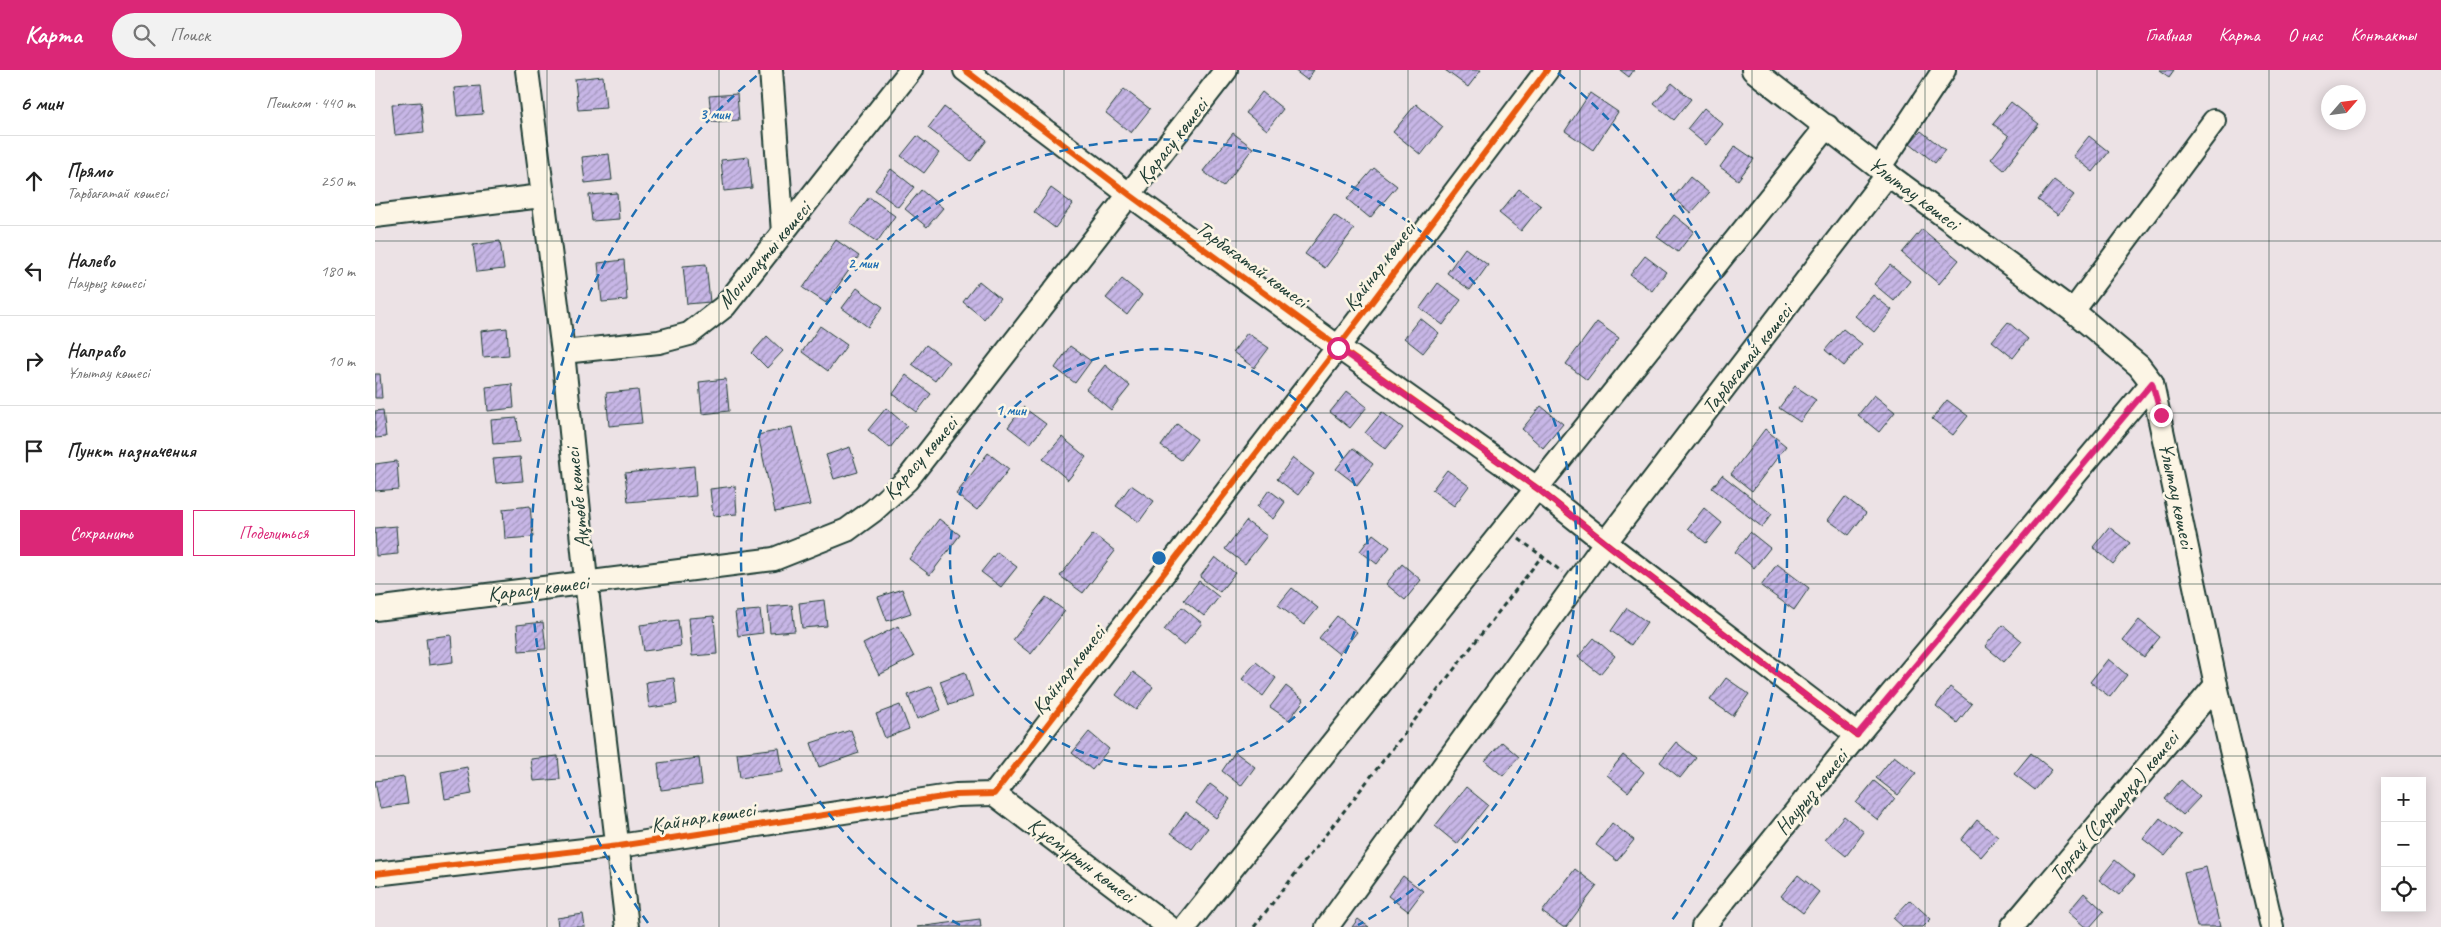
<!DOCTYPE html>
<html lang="ru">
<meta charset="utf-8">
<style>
body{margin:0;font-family:Caveat,sans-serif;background:#f2f2f2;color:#222}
.controls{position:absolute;right:15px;bottom:15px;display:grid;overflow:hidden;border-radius:0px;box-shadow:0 2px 12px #0003}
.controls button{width:45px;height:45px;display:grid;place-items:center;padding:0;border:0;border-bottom:1px solid #e0e0e0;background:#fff;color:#222;font:25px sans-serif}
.compass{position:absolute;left:1946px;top:15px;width:45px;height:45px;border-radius:50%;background:#fff;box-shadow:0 2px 12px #0003;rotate:62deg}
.stop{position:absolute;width:15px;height:15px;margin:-11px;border:4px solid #db2777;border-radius:50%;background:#fff}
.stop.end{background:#db2777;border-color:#fff;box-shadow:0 1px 5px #0008}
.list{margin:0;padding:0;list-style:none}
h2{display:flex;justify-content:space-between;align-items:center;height:65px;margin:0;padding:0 20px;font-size:21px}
h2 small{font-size:16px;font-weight:400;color:#767676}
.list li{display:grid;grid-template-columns:32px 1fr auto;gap:15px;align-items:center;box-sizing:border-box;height:90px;padding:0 20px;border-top:1px solid #e0e0e0}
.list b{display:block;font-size:19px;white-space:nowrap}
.list p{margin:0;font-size:16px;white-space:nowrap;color:#767676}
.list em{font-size:16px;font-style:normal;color:#767676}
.actions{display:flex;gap:10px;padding:15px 20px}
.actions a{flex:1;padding:11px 0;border:1px solid #db2777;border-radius:0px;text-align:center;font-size:18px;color:#db2777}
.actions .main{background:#db2777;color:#fff}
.icon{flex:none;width:28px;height:28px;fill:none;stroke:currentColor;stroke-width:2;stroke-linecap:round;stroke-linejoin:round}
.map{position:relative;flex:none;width:2066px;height:857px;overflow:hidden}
header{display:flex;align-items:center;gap:30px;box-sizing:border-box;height:70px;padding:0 25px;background:#db2777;color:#fff}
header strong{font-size:24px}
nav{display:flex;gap:28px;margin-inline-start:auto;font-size:18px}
.search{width:350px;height:45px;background:#f2f2f2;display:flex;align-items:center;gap:12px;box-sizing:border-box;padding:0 18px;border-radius:28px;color:#767676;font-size:19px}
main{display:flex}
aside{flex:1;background:#fff}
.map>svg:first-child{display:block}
.building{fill:url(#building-hatch);stroke:#1f3d34}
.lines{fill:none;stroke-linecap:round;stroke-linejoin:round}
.minor-casing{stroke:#1f3d34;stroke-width:26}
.path{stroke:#1f3d34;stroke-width:3;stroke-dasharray:5 4;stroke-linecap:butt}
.minor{stroke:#fcf5e5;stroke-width:22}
.cycleway-casing{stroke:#fcf5e5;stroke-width:9}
.cycleway{stroke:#e8590c;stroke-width:6}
.route{stroke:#db2777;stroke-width:6}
.grid{fill:none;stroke:#1f3d34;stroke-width:1;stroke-opacity:0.55}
.ring{fill:none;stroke:#1f6fb2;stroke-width:2.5;stroke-dasharray:9 6}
.labels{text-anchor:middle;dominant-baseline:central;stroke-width:5;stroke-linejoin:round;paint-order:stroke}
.street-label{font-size:21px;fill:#1f3d34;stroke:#fcf5e5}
.centre{fill:#1f6fb2;stroke:#fcf5e5;stroke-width:2.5}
.ring-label{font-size:15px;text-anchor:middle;font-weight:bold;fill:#1f6fb2;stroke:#fcf5e5;stroke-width:5;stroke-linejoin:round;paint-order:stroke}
</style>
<header>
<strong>Карта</strong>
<div class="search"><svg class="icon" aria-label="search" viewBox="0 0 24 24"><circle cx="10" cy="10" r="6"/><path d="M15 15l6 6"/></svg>Поиск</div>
<nav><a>Главная</a><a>Карта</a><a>О нас</a><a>Контакты</a></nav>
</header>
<main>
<aside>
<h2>6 мин<small>Пешком · 440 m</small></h2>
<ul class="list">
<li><svg class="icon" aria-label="ahead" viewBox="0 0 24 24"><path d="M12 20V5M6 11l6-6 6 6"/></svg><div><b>Прямо</b><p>Тарбағатай көшесі</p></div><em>250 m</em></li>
<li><svg class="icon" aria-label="left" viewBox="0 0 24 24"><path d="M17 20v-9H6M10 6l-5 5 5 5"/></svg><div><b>Налево</b><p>Наурыз көшесі</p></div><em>180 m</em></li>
<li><svg class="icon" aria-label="right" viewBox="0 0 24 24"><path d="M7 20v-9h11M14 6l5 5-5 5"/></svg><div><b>Направо</b><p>Ұлытау көшесі</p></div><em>10 m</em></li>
<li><svg class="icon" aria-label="arrive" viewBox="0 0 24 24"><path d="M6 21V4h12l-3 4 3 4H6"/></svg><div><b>Пункт назначения</b></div></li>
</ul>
<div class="actions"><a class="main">Сохранить</a><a>Поделиться</a></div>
</aside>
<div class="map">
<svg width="2066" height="857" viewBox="0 0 2066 857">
<defs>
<pattern id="building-hatch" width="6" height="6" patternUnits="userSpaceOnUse" patternTransform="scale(1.25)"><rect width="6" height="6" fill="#c7b6e6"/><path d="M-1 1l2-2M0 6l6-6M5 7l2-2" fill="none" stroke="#a195bb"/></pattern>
</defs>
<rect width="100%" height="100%" fill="#ece2e5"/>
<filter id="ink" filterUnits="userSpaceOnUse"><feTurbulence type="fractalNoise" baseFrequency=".02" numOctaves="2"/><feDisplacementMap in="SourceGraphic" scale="10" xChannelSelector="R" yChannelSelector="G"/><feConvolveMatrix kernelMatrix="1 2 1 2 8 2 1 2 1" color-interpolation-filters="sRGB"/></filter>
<g filter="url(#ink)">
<g class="building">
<path d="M919 0H939L932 10Z"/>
<path d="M1070 0H1106L1093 17Z"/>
<path d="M1245 0H1259L1254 7Z"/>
<path d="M1784 0H1799L1794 7Z"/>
<path d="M228 6 231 38 203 40 200 9Z"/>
<path d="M1297 13 1316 29 1299 50 1279 34Z"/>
<path d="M105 16 108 44 82 46 79 18Z"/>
<path d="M749 19 775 39 756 63 731 43Z"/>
<path d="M887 22 908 39 892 60 871 43Z"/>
<path d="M1215 23 1243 42 1218 80 1190 61Z"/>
<path d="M362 24 364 50 337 52 334 26Z"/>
<path d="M46 32 49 62 20 65 17 34Z"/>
<path d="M1636 32 1664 54 1629 100 1616 89 1634 66 1618 54Z"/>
<path d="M1041 34 1068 57 1046 85 1018 62Z"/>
<path d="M569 37 612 70 596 91 553 58Z"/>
<path d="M1329 38 1348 54 1331 75 1312 59Z"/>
<path d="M1546 61 1570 80 1560 93 1535 73Z"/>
<path d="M858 63 878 78 848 117 828 101Z"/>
<path d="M542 66 564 83 549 103 526 86Z"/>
<path d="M1714 66 1734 82 1718 102 1698 86Z"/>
<path d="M1360 76 1379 89 1363 110 1345 97Z"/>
<path d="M234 84 237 110 210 113 207 87Z"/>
<path d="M374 87 377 118 349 121 346 90Z"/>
<path d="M999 98 1022 116 995 148 972 129Z"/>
<path d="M516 99 539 117 523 137 500 120Z"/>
<path d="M1315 107 1334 123 1316 143 1298 128Z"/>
<path d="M1679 110 1699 125 1683 145 1663 130Z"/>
<path d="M676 118 698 134 680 158 659 142Z"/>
<path d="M1144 119 1166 136 1146 161 1124 143Z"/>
<path d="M546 120 568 138 552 157 530 139Z"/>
<path d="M242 123 244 149 217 151 214 125Z"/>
<path d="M494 127 520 146 502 172 475 153Z"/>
<path d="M959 145 979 159 950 198 930 184Z"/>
<path d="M1299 145 1319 161 1303 182 1282 167Z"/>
<path d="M1547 159 1584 190 1564 214 1527 183Z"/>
<path d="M461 170 484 186 451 233 428 218Z"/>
<path d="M125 171 129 199 102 202 98 175Z"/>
<path d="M1090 178 1113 195 1095 220 1072 203Z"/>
<path d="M1270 186 1291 202 1277 221 1255 205Z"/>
<path d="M249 190 252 230 227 232 223 193Z"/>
<path d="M331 194 335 232 312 234 308 196Z"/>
<path d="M1515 195 1535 211 1519 231 1499 214Z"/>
<path d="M747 209 767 225 752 245 731 228Z"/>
<path d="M604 211 625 228 609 249 588 232Z"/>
<path d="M1063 213 1086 230 1068 255 1045 238Z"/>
<path d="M482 218 508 237 493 257 467 238Z"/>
<path d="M1498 225 1517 240 1499 262 1480 246Z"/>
<path d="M1045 248 1064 263 1048 283 1029 268Z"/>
<path d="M1222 252 1244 268 1212 310 1191 294Z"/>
<path d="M1633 252 1653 269 1638 288 1617 271Z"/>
<path d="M445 256 472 275 453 301 427 282Z"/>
<path d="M132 258 134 285 108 287 106 261Z"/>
<path d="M1468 259 1487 274 1469 296 1450 280Z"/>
<path d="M872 263 894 278 879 298 858 282Z"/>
<path d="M392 266 408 281 392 298 377 283Z"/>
<path d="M551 275 574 292 560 311 537 294Z"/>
<path d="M695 276 716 291 700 313 680 298Z"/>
<path d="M730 295 755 316 736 340 711 319Z"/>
<path d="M0 304H5L7 328H0Z"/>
<path d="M531 305 556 324 542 342 518 324Z"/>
<path d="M351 309 354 341 327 344 324 312Z"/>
<path d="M137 314 139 338 113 341 111 317Z"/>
<path d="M1420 316 1441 330 1425 352 1404 338Z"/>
<path d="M263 320 267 353 234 356 231 323Z"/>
<path d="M972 321 992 337 975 358 955 342Z"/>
<path d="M1499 325 1520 342 1504 362 1483 345Z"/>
<path d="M1572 330 1593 346 1578 365 1557 349Z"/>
<path d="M1166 336 1188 354 1168 378 1147 359Z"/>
<path d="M648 337 671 354 655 374 633 357Z"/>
<path d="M511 338 532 356 515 378 493 360Z"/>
<path d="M8 340 11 367 0 368V341Z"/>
<path d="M1007 342 1028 358 1011 379 990 363Z"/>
<path d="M142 348 145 372 118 374 116 350Z"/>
<path d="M802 354 822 369 806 390 786 376Z"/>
<path d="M417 357 435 435 400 442 383 365Z"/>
<path d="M1390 359 1411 376 1377 421 1356 404Z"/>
<path d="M687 367 711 387 693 410 668 389Z"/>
<path d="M475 377 483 402 459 409 451 385Z"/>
<path d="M978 378 998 394 982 415 961 399Z"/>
<path d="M613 383 634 399 602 440 581 424Z"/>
<path d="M145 387 148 411 121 413 118 389Z"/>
<path d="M918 388 939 404 923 425 902 409Z"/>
<path d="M22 391 24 419 0 421V394Z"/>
<path d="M319 396 321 426 253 432 250 403Z"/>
<path d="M1072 400 1094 416 1079 436 1057 420Z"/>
<path d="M1347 405 1397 444 1387 457 1337 418Z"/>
<path d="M756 415 779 431 764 452 741 436Z"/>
<path d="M360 416 362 444 338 446 335 419Z"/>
<path d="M894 420 910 432 898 449 882 437Z"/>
<path d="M1470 427 1491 443 1474 465 1453 450Z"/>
<path d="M155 436 158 467 130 469 128 439Z"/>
<path d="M1329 438 1347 453 1331 473 1313 458Z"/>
<path d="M564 449 585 465 555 505 534 489Z"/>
<path d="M871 451 892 466 870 494 850 479Z"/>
<path d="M21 456 23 484 1 486 0 458Z"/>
<path d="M1734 457 1755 473 1738 494 1718 477Z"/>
<path d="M1375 462 1395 478 1379 498 1360 482Z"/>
<path d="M718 464 740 481 708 523 685 506Z"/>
<path d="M998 464 1015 477 1002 494 985 481Z"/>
<path d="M622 482 642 497 626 517 606 502Z"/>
<path d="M840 487 860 503 845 522 825 507Z"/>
<path d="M1027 494 1046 510 1030 530 1011 514Z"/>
<path d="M1402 494 1434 518 1419 540 1386 516Z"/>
<path d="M824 511 844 527 829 546 809 530Z"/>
<path d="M917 518 943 538 929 555 903 535Z"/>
<path d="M527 519 536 543 512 551 503 527Z"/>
<path d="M671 527 690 541 656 584 638 570Z"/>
<path d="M449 530 452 556 427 558 424 533Z"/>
<path d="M417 535 420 561 395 563 393 537Z"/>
<path d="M807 537 827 553 809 576 789 560Z"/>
<path d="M1252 538 1272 552 1256 575 1236 561Z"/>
<path d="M385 540 388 563 363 566 360 542Z"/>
<path d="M339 546 342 584 317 586 314 548Z"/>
<path d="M962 546 982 562 964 584 944 568Z"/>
<path d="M303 550 306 576 269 581 265 555Z"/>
<path d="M1764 550 1785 567 1769 587 1748 570Z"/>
<path d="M168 552 171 579 144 581 142 555Z"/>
<path d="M1628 555 1647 571 1629 592 1610 576Z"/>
<path d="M523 556 539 587 504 605 488 574Z"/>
<path d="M76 565 78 592 54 595 51 568Z"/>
<path d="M1219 568 1240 586 1225 604 1203 587Z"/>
<path d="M1733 589 1752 605 1735 627 1715 612Z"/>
<path d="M881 592 901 608 888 626 867 609Z"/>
<path d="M590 602 598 627 574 635 565 611Z"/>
<path d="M758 602 778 617 761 640 741 625Z"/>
<path d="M299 608 302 634 274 638 271 612Z"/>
<path d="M1351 608 1374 624 1358 646 1335 630Z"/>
<path d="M557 616 566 640 542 649 533 625Z"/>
<path d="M911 616 929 630 914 650 895 637Z"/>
<path d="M1575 617 1597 634 1582 653 1561 636Z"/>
<path d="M525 635 534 659 510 668 501 644Z"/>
<path d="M476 660 484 683 444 697 436 673Z"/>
<path d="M714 662 734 679 717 700 697 683Z"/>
<path d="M1127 672 1144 687 1128 706 1110 691Z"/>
<path d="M1301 672 1321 688 1305 708 1285 692Z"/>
<path d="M404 678 408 702 365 708 362 683Z"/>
<path d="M860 682 880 697 866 716 847 701Z"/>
<path d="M1656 683 1677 700 1660 720 1639 704Z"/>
<path d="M1248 685 1269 702 1253 722 1232 705Z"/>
<path d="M183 686 185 709 159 711 156 689Z"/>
<path d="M1519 686 1541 703 1523 725 1501 708Z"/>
<path d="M324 688 327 715 286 720 283 693Z"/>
<path d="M92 697 97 724 70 729 66 702Z"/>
<path d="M29 707 33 734 5 738 0 711Z"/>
<path d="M1806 710 1825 727 1808 745 1790 729Z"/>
<path d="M1499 711 1520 728 1503 750 1481 733Z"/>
<path d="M835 714 855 729 841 748 821 733Z"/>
<path d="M1091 717 1113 735 1082 774 1060 756Z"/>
<path d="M811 742 833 758 817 779 796 763Z"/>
<path d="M1469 746 1489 762 1471 786 1450 769Z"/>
<path d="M1785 748 1807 765 1790 786 1768 769Z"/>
<path d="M1602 750 1623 767 1606 787 1586 770Z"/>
<path d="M1237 753 1259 770 1242 791 1221 775Z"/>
<path d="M1740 790 1760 806 1744 825 1724 810Z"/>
<path d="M1831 797 1845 857H1822L1809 802Z"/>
<path d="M1200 799 1222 816 1191 857H1188L1167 842Z"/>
<path d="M1423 805 1444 822 1428 843 1406 826Z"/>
<path d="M1028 806 1048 821 1033 841 1013 826Z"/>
<path d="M1709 823 1729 841 1715 857H1710L1693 842Z"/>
<path d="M1535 830 1556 849 1548 857H1528L1518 848Z"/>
<path d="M208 844 210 857H183L182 848Z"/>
<path d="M605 849 606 857H542Z"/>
<path d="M983 849 994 857H977Z"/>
</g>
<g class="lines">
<g class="minor-casing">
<g id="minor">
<path d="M152 0 188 282 211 511 252 857"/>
<path d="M396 0 408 163"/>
<path d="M590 0 755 125 963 277 1163 419 1236 477 1482 665"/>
<path d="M1378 0 1504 98 1698 241 1764 296 1777 313 1841 615 1897 857"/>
<path d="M1504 98 1569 0"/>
<path d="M0 146 167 126"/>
<path d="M1698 241 1839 51"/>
<path d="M188 282 284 272 314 264 350 236 536 0"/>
<path d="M0 539 399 489 472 460 498 441 532 410 851 0"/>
<path d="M619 724 794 857"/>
<path d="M0 804 244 776 581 725 619 724 963 277 1172 0"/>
<path d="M810 857 1452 56"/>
<path d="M952 857 1230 473 1513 104"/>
<path d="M1328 857 1482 665 1777 313"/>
<path d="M1637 857 1841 615"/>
</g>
</g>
<g class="path">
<path d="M1144 469 1167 486"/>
<path d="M879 857 1167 486 1187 502"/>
</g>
<use href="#minor" class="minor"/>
<g class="cycleway-casing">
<g id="cycleway">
<path d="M590 0 755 125 963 277 1163 419 1236 477 1482 665"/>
<path d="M0 804 244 776 581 725 619 724 963 277 1172 0"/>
</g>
</g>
<use href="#cycleway" class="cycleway"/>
</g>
</g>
<g class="lines" filter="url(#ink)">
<path class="route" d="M963 278 1163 419 1236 477 1482 665 1777 313 1786 345"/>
</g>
<path class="grid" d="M172 0V857M344 0V857M516 0V857M689 0V857M861 0V857M1033 0V857M1205 0V857M1377 0V857M1550 0V857M1722 0V857M1894 0V857M0 171H2066M0 343H2066M0 514H2066M0 686H2066"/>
<g class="ring">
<circle cx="784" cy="488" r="209"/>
<path d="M585 855A418 418 0 1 1 983 855"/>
<path d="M273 853A628 628 0 0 1 385 3M1183 3A628 628 0 0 1 1295 853"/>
</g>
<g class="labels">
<g class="street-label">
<text transform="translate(797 71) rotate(-52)">Қарасу көшесі</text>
<text transform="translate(1539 123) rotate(37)">Ұлытау көшесі</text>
<text transform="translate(389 185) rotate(-50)">Моншақты көшесі</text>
<text transform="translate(877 194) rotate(36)">Тарбағатай көшесі</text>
<text transform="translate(1004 196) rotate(-53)">Қайнар көшесі</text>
<text transform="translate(1372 289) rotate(-52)">Тарбағатай көшесі</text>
<text transform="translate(545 388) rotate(-49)">Қарасу көшесі</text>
<text transform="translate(1802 425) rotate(78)">Ұлытау көшесі</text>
<text transform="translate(202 428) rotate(-96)">Ақтөбе көшесі</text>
<text transform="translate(163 518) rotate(-7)">Қарасу көшесі</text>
<text transform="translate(693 600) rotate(-52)">Қайнар көшесі</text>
<text transform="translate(1436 722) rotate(-51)">Наурыз көшесі</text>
<text transform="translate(1739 736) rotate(-50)">Торғай (Сарыарқа) көшесі</text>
<text transform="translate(328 747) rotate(-9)">Қайнар көшесі</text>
<text transform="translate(707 790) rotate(37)">Құсмұрын көшесі</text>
</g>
</g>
<circle cx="784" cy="488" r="8" class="centre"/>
<g class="ring-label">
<text x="340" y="49">3 мин</text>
<text x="488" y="198">2 мин</text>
<text x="636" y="345">1 мин</text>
</g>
</svg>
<div class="controls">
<button>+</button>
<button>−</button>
<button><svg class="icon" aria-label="locate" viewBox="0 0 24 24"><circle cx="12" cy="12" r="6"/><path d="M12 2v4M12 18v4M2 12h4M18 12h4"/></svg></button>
</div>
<svg class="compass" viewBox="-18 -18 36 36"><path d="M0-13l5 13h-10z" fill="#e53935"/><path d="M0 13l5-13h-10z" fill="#767676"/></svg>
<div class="stop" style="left:963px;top:278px"></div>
<div class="stop end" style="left:1786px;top:345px"></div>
</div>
</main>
